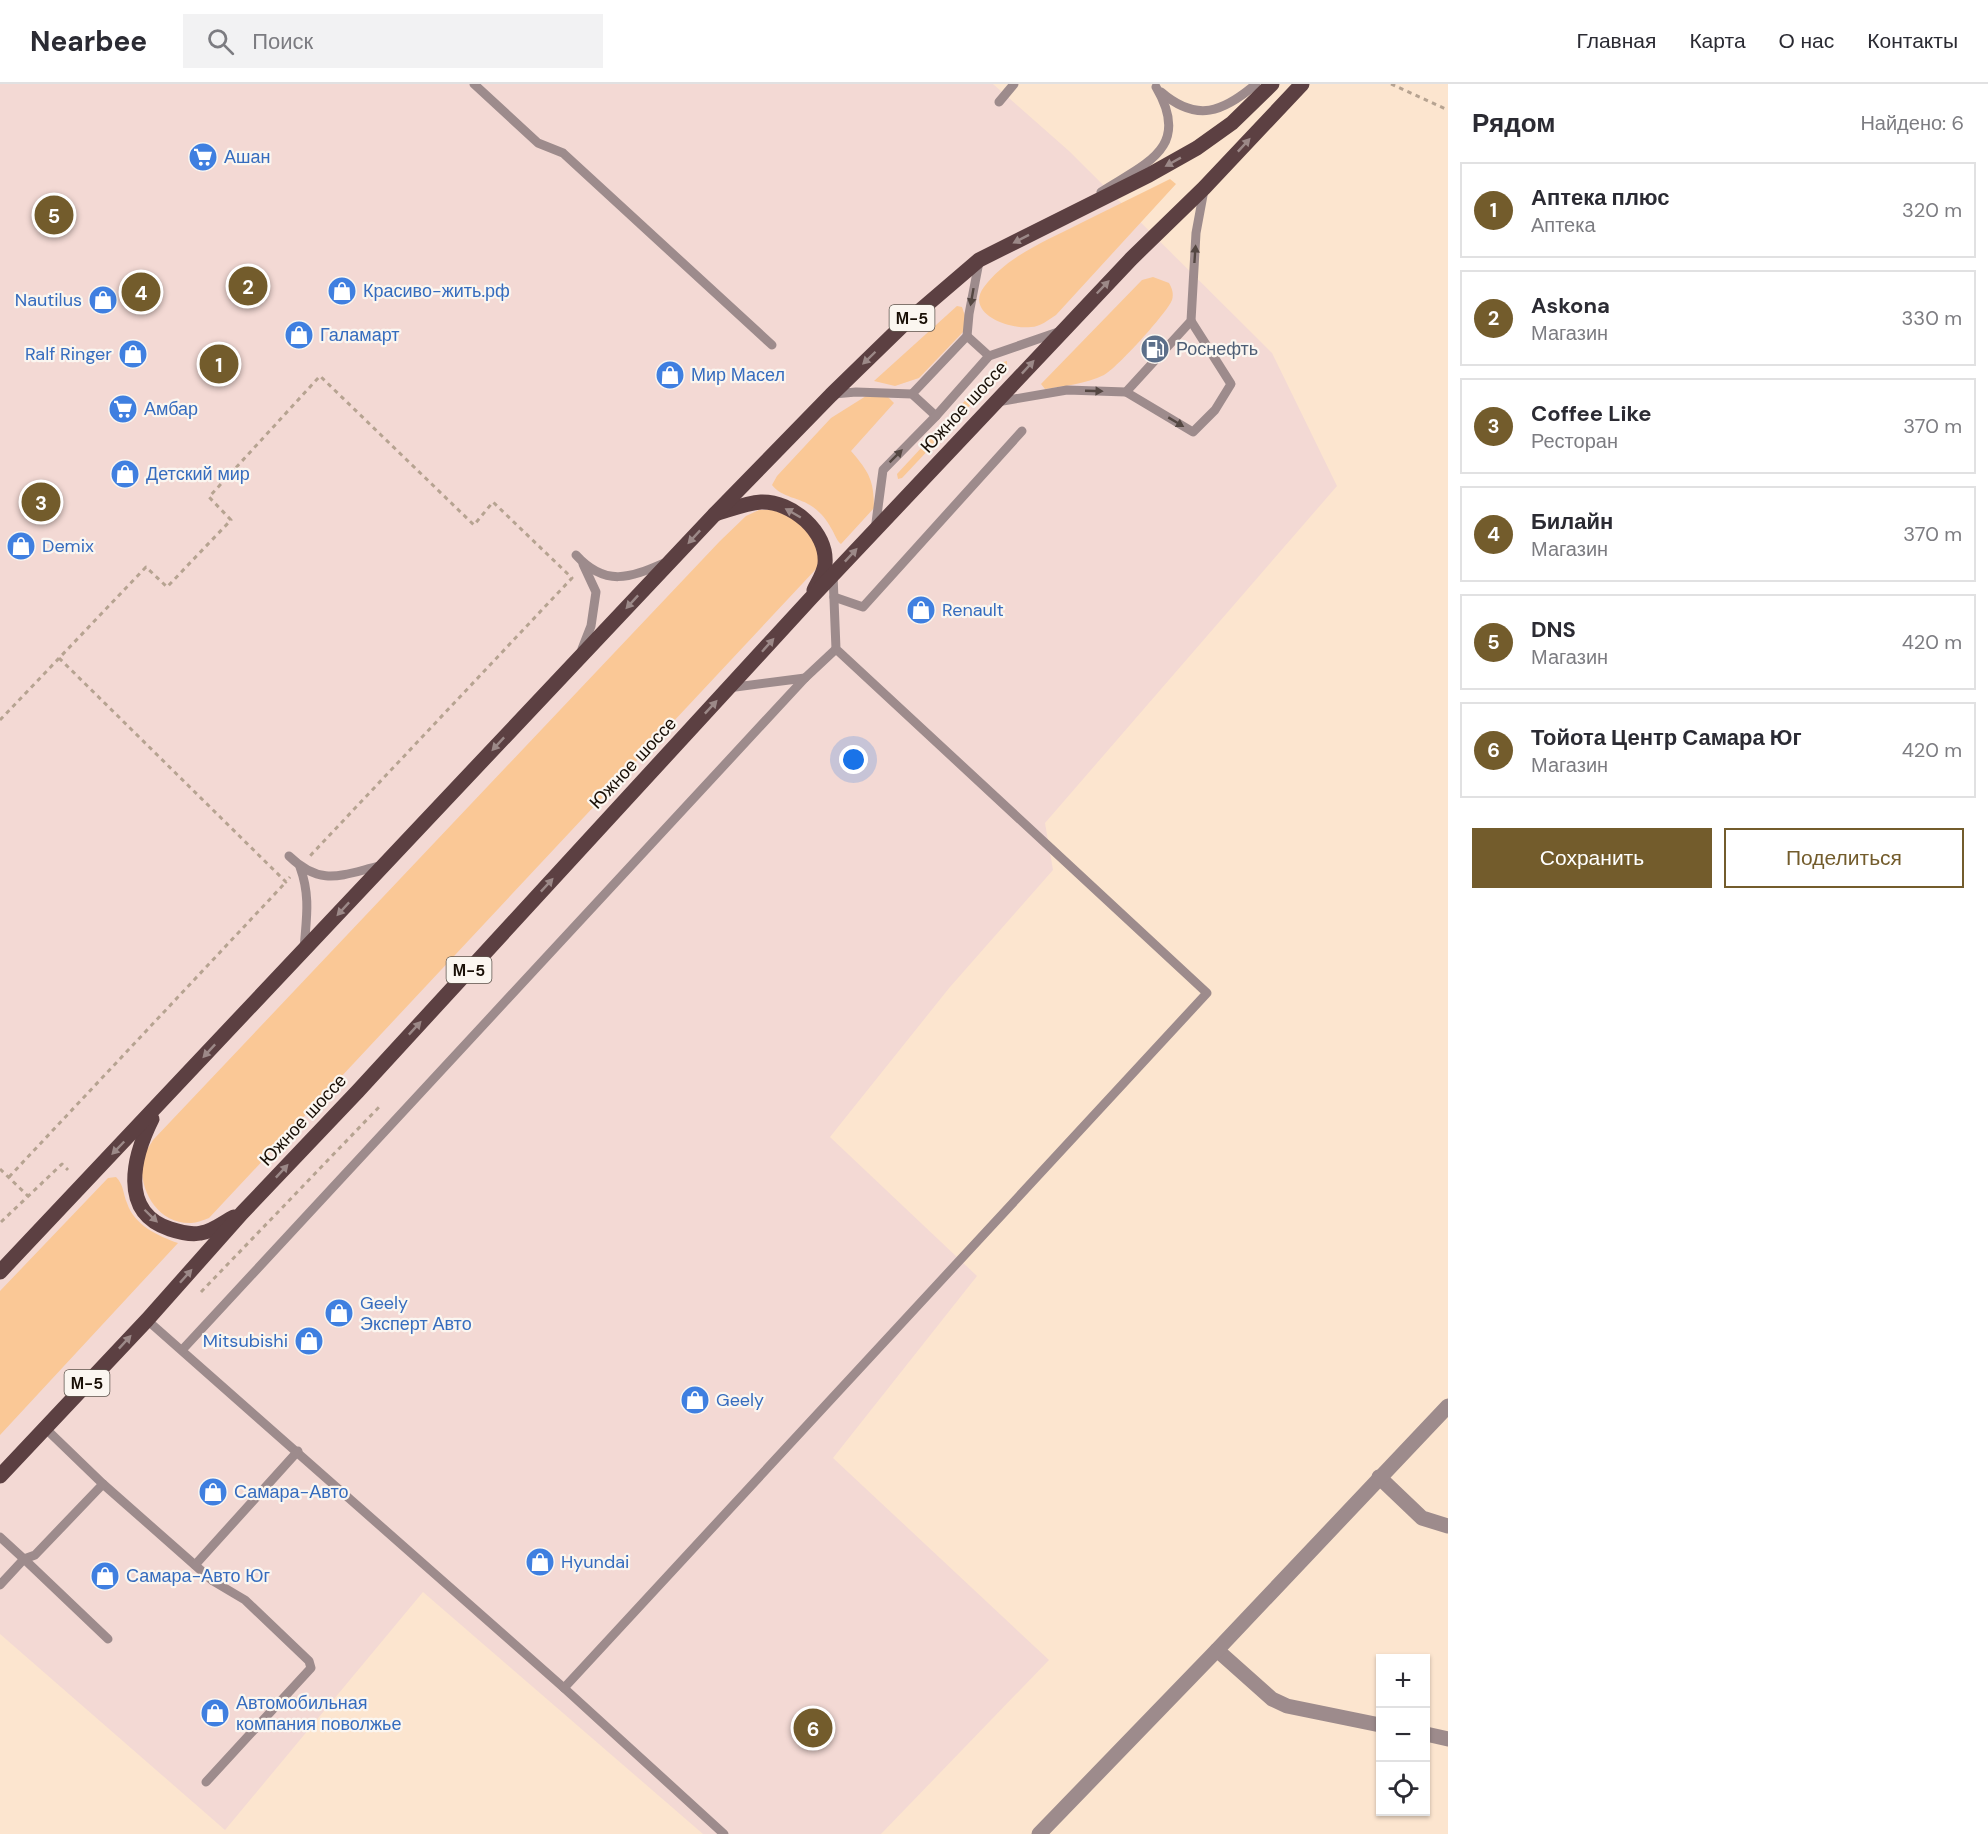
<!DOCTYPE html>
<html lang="ru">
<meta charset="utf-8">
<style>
body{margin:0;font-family:"DM Sans",sans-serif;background:#f2f2f3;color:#2b2b33}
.controls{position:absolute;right:18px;bottom:18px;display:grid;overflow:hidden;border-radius:0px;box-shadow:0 2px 4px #0004}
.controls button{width:54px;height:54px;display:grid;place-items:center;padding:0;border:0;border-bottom:2px solid #e1e1e2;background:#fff;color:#2b2b33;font:30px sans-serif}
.you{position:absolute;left:854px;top:676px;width:21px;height:21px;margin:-15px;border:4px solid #fff;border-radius:50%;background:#1a73e8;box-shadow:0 0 0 9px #1a73e833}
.badge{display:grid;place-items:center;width:39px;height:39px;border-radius:50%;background:#735c2c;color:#fff;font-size:20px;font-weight:700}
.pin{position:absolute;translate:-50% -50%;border:3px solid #fff;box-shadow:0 2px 6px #0006}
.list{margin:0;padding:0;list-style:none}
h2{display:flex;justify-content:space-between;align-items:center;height:78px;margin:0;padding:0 24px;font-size:26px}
h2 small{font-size:20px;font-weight:400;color:#7c7c81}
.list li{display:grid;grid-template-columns:39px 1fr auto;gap:18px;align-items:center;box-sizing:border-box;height:96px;margin:0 12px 12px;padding:0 12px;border:2px solid #e1e1e2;border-radius:0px}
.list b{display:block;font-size:22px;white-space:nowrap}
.list p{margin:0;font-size:20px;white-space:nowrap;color:#7c7c81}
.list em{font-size:20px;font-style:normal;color:#7c7c81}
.actions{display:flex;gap:12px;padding:18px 24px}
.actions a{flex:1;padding:14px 0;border:2px solid #735c2c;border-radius:0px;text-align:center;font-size:21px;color:#735c2c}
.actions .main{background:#735c2c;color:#fff}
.icon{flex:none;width:33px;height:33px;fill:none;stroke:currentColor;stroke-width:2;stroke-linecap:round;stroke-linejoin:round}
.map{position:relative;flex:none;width:1448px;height:1750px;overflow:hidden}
header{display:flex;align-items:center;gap:36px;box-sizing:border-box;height:84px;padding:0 30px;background:#fff;border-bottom:2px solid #e1e1e2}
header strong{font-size:28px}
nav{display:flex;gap:33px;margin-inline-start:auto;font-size:21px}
.search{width:420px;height:54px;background:#f2f2f3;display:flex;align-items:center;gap:15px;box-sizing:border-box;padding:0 21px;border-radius:0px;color:#7c7c81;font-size:22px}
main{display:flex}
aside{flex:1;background:#fff}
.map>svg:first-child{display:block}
.commercial{fill:#f3d9d4}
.green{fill:#fac896}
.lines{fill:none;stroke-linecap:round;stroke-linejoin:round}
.path{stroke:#b6a391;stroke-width:3;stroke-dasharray:4.5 4.5;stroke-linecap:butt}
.lane{stroke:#9d8b8c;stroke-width:9}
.street{stroke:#9d8b8c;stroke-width:15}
.primary{stroke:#5c4042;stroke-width:15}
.oneway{fill:#9c8988}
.oneway2{fill:#544742}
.labels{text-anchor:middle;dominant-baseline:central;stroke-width:4.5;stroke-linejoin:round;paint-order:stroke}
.shield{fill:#fbf6f0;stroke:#5d544c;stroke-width:1.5}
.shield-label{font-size:16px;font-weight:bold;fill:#190f06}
.shop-label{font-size:18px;fill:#366cbe;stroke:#fbf6f0;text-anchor:start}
.service-label{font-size:18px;fill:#4e5e75;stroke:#fbf6f0;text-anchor:start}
.street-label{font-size:18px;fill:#190f06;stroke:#fbf6f0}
</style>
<header>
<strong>Nearbee</strong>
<div class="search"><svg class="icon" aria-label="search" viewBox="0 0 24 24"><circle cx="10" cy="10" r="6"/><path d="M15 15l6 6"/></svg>Поиск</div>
<nav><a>Главная</a><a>Карта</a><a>О нас</a><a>Контакты</a></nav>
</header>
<main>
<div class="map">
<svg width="1448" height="1750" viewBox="0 0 1448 1750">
<rect width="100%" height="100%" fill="#fce5cf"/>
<path class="commercial" d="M0 0H993L1069 67 1272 269 1337 402 1045 739 1053 786 950 903 830 1053 977 1192 833 1374 1049 1576 881 1750H703L423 1508 225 1746 0 1550Z"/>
<g class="green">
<path d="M1170 95 1176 100 1056 231C1048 236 1040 243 1031 243 1011 246 964 230 984 203 1007 172 1046 157 1079 140 1109 125 1140 110 1170 95Z"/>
<path d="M1153 193 1169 199C1172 204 1174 210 1172 216 1167 229 1116 285 1104 291 1086 300 1064 302 1045 305L1041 300 1142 196Z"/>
<path d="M957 222 962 223 967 238 964 247 919 294 895 302 874 297Z"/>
<path d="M1007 277V282L902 394 898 395 897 390 1000 279Z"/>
<path d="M866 312 888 313 894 319 851 367C869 388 874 396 874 424L841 460C836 456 835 450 831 444 827 436 820 428 813 423 799 413 782 414 772 401L777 392 831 334Z"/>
<path d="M759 426H775L802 436 820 467 817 484 209 1134C203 1136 197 1139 191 1139 158 1140 139 1107 142 1077 143 1070 149 1063 153 1056L720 457 746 432Z"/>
<path d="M116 1093C124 1101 123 1110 127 1119 134 1141 158 1152 178 1159L0 1351V1207L108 1094Z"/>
</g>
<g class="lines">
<g class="path">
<path d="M1391 0 1448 26"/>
<path d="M59 574 286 798 290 793"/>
<path d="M0 636 146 483 167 503 231 436 209 413 320 292 474 441 493 418 572 494 309 773"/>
<path d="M0 1085 28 1112"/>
<path d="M9 1093 286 798"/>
<path d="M1 1138 62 1080 68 1086"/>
<path d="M201 1208 380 1022"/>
</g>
<g class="lane">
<path d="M474 0 538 59 563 69 772 261"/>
<path d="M1161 8C1197 39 1223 28 1256 0"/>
<path d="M999 18 1014 0"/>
<path d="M1101 108C1146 79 1192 64 1156 3"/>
<path d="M967 252 989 272"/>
<path d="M1126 308 1193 348 1215 326 1231 300 1191 237"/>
<path d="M834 310 856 308 912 310 936 332"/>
<path d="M912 310 967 252 969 230 979 178"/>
<path d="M997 318 1067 306 1126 308 1191 237 1196 149 1204 106"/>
<path d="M875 446 883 386 936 332 989 272 1061 247"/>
<path d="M576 471C605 503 630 494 664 479"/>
<path d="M834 513 863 523 1022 347"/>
<path d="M582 565 591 542 596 508 583 480"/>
<path d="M728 604 805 594"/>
<path d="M289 772C321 803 341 791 380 782"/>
<path d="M300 783C311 813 306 836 304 866"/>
<path d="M147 1236 564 1604 724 1750"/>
<path d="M183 1265 805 594 836 565"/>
<path d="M103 1400 213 1497 245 1516 309 1577 311 1584 206 1698"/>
<path d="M0 1453 24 1475 35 1471 103 1400 45 1344"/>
<path d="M195 1481 298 1367"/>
<path d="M0 1501 24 1475 108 1555"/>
<path d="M564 1604 1207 909 836 565 833 491"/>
</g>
<g class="street">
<path d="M1379 1393 1422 1434 1448 1442"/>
<path d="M1217 1566 1272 1615 1287 1622 1380 1641"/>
<path d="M1426 1650 1448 1655"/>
<path d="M1039 1750 1217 1566 1448 1322"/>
</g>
<g class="primary">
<path d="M715 430C729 426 746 419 761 418 792 417 828 448 825 480 824 489 818 498 814 506"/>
<path d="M152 1035C134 1071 118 1128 170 1145 179 1148 191 1151 201 1149 212 1148 224 1138 234 1133"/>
<path d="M0 1188 715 430 831 311 902 242 979 176 1149 91 1197 64 1232 39 1272 0"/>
<path d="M0 1392 147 1236 242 1129 358 1007 811 514 1131 175 1204 104 1302 0"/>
</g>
</g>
<defs><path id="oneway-solid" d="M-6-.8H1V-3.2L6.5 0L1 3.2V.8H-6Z" transform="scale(1.5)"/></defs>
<g class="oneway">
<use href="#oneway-solid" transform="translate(1244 61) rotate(-47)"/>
<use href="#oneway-solid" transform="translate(1173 78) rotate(151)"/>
<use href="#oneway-solid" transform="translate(1021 155) rotate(153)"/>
<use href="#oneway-solid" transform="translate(1103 203) rotate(-46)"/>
<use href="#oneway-solid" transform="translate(869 274) rotate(136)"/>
<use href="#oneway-solid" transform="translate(1028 283) rotate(-47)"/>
<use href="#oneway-solid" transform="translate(793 429) rotate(-150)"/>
<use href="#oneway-solid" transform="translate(694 453) rotate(133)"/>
<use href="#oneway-solid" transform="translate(851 471) rotate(-47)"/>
<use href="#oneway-solid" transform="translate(632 518) rotate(133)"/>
<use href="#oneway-solid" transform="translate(768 561) rotate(-48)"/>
<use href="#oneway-solid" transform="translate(711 623) rotate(-47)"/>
<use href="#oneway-solid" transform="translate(498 660) rotate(133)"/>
<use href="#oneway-solid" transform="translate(547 801) rotate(-47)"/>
<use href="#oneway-solid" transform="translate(343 825) rotate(133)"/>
<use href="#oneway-solid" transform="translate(415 944) rotate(-47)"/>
<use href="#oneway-solid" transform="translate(209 967) rotate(133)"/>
<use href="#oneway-solid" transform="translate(118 1064) rotate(134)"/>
<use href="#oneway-solid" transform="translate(282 1087) rotate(-47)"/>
<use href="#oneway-solid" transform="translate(151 1132) rotate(44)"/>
<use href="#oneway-solid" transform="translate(186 1192) rotate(-48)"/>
<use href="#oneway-solid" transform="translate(125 1258) rotate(-47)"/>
</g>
<g class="oneway2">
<use href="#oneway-solid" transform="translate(1195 170) rotate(-86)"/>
<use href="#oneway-solid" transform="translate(972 213) rotate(100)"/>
<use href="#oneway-solid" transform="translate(1094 307) rotate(2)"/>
<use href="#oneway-solid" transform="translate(1176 338) rotate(31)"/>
<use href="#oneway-solid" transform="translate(896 372) rotate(-45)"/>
</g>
<defs>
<g id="supermarket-disc" transform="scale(1.5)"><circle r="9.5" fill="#3f7fe0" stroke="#fbf6f0"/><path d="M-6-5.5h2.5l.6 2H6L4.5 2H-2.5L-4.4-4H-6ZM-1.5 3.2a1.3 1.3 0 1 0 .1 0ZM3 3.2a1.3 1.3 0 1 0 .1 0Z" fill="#fff"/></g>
<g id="shop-disc" transform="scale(1.5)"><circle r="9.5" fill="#3f7fe0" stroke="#fbf6f0"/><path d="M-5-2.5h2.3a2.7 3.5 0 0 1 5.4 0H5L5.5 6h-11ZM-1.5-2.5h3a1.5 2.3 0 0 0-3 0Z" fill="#fff"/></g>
<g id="fuel-disc" transform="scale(1.5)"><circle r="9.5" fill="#5c6f8a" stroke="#fbf6f0"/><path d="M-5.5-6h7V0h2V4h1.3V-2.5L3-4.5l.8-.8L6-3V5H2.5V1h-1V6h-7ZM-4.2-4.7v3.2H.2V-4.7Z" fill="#fff"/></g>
</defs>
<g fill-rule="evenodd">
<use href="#supermarket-disc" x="203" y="73"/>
<use href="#shop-disc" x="342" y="207"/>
<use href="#shop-disc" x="103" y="216"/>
<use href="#shop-disc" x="299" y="251"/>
<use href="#fuel-disc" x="1155" y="265"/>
<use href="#shop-disc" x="133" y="270"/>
<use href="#shop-disc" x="670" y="291"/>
<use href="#supermarket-disc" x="123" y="325"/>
<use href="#shop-disc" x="125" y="390"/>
<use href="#shop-disc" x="21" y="462"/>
<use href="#shop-disc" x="921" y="526"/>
<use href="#shop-disc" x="339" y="1229"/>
<use href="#shop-disc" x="309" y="1257"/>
<use href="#shop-disc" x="695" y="1316"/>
<use href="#shop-disc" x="213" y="1408"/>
<use href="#shop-disc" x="540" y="1478"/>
<use href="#shop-disc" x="105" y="1492"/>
<use href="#shop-disc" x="215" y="1629"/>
</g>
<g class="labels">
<g class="shield">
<rect x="889.5" y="221" width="45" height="26" rx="4.5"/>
<rect x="446.5" y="873" width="45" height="26" rx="4.5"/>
<rect x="64.5" y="1286" width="45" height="26" rx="4.5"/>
</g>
<g class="shield-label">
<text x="912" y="234">М-5</text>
<text x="469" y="886">М-5</text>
<text x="87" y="1299">М-5</text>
</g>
<g class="shop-label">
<text x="224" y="73">Ашан</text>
<text x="363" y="207">Красиво-жить.рф</text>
<text x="82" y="216" text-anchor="end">Nautilus</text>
<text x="320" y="251">Галамарт</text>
<text x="112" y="270" text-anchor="end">Ralf Ringer</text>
<text x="691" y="291">Мир Масел</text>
<text x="144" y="325">Амбар</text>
<text x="146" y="390">Детский мир</text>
<text x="42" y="462">Demix</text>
<text x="942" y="526">Renault</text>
<text x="360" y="1219">Geely<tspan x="360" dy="21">Эксперт Авто</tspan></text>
<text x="288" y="1257" text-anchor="end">Mitsubishi</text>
<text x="716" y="1316">Geely</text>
<text x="234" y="1408">Самара-Авто</text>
<text x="561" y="1478">Hyundai</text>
<text x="126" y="1492">Самара-Авто Юг</text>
<text x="236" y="1619">Автомобильная<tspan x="236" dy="21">компания поволжье</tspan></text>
</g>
<g class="service-label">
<text x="1176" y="265">Роснефть</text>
</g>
<g class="street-label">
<text transform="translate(964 323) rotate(-47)">Южное шоссе</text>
<text transform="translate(633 679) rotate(-47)">Южное шоссе</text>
<text transform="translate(303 1036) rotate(-47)">Южное шоссе</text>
</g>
</g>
</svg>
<div class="controls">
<button>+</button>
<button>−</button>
<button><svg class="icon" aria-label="locate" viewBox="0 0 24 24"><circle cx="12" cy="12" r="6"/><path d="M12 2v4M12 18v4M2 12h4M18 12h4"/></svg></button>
</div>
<div class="you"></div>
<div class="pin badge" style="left:219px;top:280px">1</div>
<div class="pin badge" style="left:248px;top:202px">2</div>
<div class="pin badge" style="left:41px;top:418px">3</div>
<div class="pin badge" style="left:141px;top:208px">4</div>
<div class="pin badge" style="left:54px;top:131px">5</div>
<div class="pin badge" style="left:813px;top:1644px">6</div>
</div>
<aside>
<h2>Рядом<small>Найдено: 6</small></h2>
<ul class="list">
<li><span class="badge">1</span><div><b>Аптека плюс</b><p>Аптека</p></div><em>320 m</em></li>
<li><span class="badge">2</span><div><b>Askona</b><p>Магазин</p></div><em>330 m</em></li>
<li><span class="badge">3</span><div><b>Coffee Like</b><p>Ресторан</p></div><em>370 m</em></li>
<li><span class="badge">4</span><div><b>Билайн</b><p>Магазин</p></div><em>370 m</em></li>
<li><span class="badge">5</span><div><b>DNS</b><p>Магазин</p></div><em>420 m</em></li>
<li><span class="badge">6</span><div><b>Тойота Центр Самара Юг</b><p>Магазин</p></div><em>420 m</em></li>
</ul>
<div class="actions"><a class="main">Сохранить</a><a>Поделиться</a></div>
</aside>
</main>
